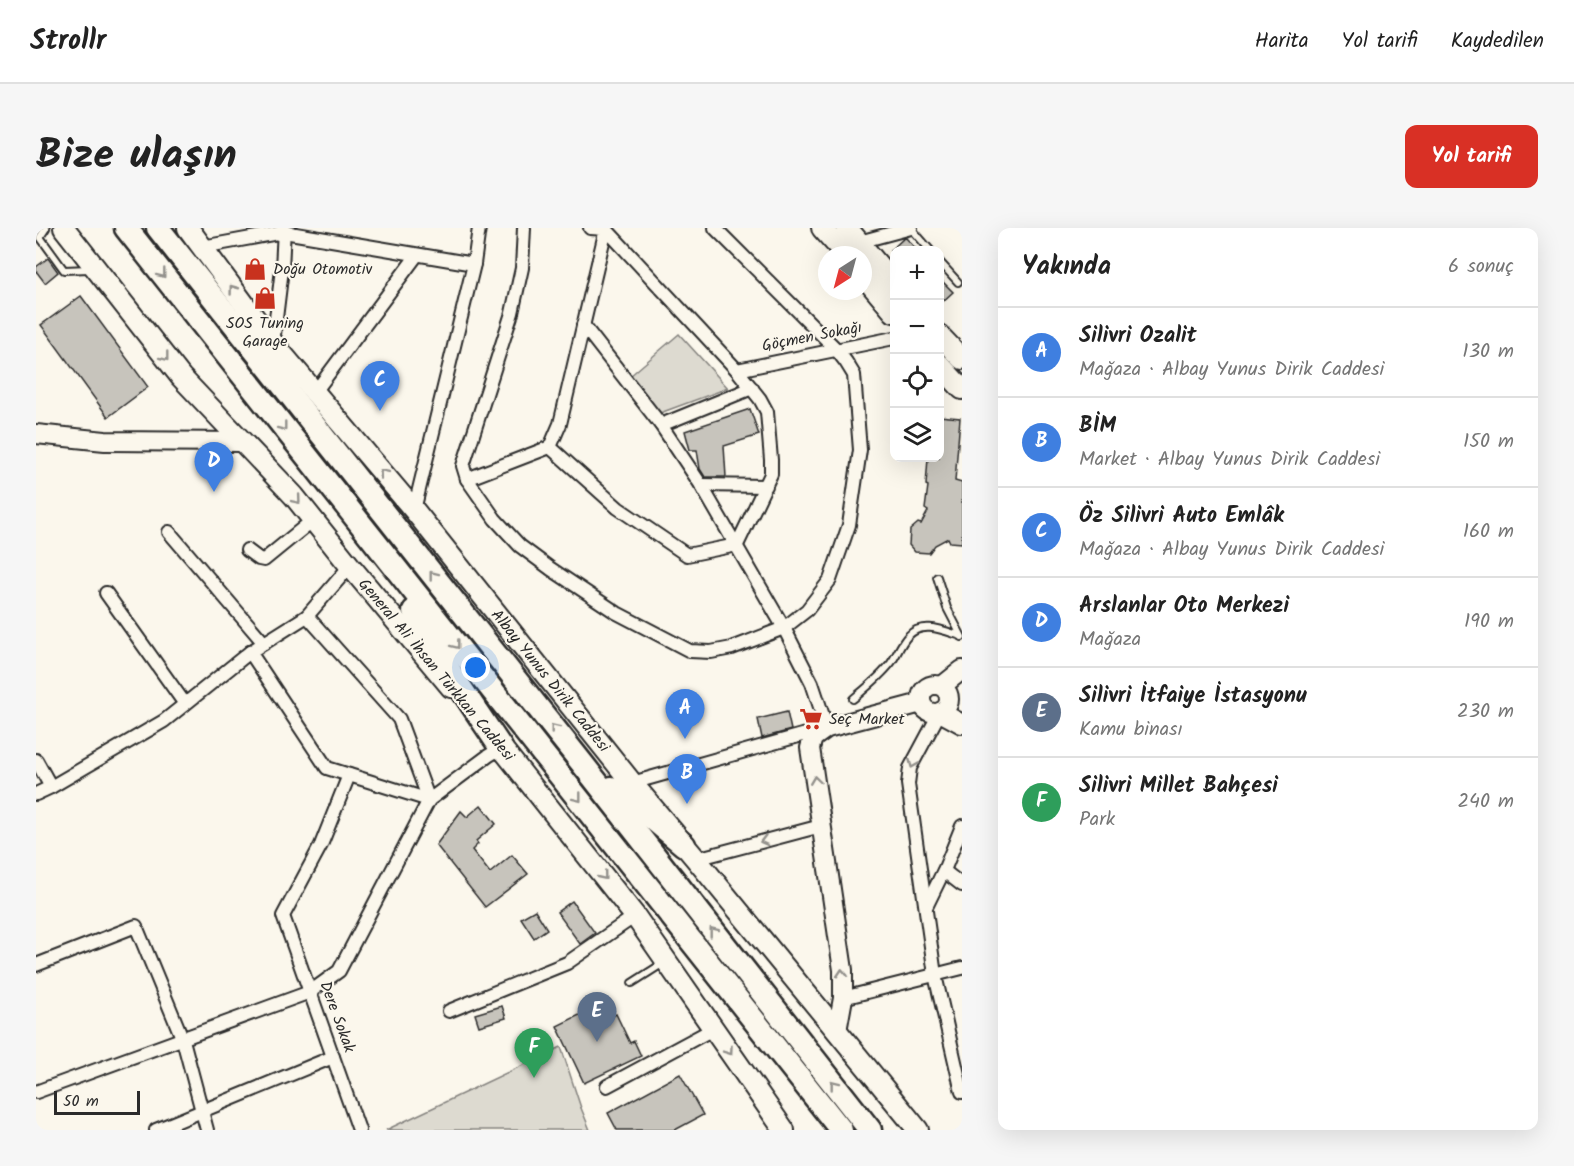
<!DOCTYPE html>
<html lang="tr">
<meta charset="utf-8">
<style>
body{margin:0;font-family:Kalam,sans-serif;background:#f6f6f6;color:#222}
.controls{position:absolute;right:18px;top:18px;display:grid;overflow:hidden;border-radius:12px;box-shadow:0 6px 24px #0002}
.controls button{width:54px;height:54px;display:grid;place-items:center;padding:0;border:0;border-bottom:2px solid #e0e0e0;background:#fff;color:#222;font:30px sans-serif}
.compass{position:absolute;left:782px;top:18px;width:54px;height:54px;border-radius:50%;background:#fff;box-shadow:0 6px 24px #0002;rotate:216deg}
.scale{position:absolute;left:18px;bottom:15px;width:86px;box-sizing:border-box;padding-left:6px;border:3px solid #2b2b2b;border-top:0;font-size:16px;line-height:21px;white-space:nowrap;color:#2b2b2b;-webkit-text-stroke:4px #fbf7ec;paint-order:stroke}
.you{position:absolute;left:440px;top:440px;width:21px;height:21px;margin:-15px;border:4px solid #fff;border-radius:50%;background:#1a73e8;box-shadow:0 0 0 9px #1a73e833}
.badge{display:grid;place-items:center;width:39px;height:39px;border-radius:50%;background:#d93025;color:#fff;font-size:20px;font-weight:700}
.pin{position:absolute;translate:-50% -50px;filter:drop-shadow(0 2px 3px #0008)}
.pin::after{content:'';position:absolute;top:32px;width:21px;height:18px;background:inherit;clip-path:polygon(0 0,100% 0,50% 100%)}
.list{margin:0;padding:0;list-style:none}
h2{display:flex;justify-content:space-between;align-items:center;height:78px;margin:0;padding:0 24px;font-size:26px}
h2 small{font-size:20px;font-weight:400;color:#767676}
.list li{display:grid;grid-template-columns:39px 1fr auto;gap:18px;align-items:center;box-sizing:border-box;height:90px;padding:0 24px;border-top:2px solid #e0e0e0}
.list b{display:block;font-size:22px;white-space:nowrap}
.list p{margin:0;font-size:20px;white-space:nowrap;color:#767676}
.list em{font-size:20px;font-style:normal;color:#767676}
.icon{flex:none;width:33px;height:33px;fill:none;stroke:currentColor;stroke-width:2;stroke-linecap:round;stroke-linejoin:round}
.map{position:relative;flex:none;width:926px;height:902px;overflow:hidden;border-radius:12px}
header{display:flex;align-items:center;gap:36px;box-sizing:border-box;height:84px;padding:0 30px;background:#fff;border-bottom:2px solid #e0e0e0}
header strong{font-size:28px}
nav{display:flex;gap:33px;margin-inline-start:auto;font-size:21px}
.intro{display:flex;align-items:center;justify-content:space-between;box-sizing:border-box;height:144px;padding:0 36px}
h1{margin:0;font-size:42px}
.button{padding:15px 27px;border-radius:12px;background:#d93025;color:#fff;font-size:21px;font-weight:700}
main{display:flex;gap:36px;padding:0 36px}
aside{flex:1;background:#fff;border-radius:12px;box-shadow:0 6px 24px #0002}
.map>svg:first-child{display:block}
.green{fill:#dddad0;stroke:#84827e;stroke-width:1.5}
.building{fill:#c7c4bc;stroke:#2b2b2b;stroke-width:1.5}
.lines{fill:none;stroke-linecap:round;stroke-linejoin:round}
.lane-casing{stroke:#2b2b2b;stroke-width:10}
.street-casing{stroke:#2b2b2b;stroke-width:16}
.secondary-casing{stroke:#2b2b2b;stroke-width:22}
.primary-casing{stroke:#2b2b2b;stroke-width:24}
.highway-casing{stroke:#2b2b2b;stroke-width:27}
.lane{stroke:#fbf7ec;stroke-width:6}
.street{stroke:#fbf7ec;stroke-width:12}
.secondary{stroke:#fbf7ec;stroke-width:18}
.primary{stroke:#fbf7ec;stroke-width:20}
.highway{stroke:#fbf7ec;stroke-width:22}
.oneway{stroke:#93918c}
.labels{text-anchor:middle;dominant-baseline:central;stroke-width:4.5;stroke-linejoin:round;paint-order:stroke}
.poi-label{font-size:16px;fill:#2b2b2b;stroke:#fbf7ec;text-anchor:start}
.street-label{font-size:16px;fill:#2b2b2b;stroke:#fbf7ec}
</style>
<header>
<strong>Strollr</strong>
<nav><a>Harita</a><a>Yol tarifi</a><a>Kaydedilen</a></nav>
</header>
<div class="intro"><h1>Bize ulaşın</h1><a class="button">Yol tarifi</a></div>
<main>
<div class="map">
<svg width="926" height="902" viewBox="0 0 926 902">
<rect width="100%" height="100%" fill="#fbf7ec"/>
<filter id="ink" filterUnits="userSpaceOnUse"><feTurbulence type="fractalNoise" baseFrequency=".0167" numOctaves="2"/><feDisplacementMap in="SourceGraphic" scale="12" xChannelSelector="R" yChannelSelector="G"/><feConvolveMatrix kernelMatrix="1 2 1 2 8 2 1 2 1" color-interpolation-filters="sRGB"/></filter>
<g filter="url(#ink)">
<g class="green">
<path d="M643 106 692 160 624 185 594 148Z"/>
<path d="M525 819 545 880 554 902H350Z"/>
</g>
<g class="building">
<path d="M870 10 881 22H855L867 11Z"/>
<path d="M12 30 22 44 9 55 0 43V39Z"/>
<path d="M903 50 917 64 903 77Z"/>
<path d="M45 68 112 159 72 189 5 97Z"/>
<path d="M714 181 723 207 688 218 690 249H669L664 241 661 222H654L649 203Z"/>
<path d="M903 188 924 190 919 253 926 255V315L914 314 912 310 899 317 893 325 879 324 873 317 874 302 882 295 885 296 892 283 889 281 892 258 890 257 892 230H903Z"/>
<path d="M751 484 755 502 726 510 722 491Z"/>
<path d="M445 577 460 596 440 613 442 616 436 622 454 645 476 627 492 646 449 679 400 617 425 583 431 589Z"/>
<path d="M536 673 559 705 544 716 521 684Z"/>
<path d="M499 682 511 701 498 710 485 690Z"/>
<path d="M570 774 576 788 580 786 594 815 598 813 605 828 548 855 521 798Z"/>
<path d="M466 778 470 790 443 798 439 786Z"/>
<path d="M644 846 667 887 639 902H581L572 885Z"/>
</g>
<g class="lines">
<g class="lane-casing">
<g id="lane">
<path d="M10 0 4 9 28 42 53 41"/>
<path d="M875 0 894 22"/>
<path d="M903 33 922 54"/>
<path d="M901 349 911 380 926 409"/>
<path d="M817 471C830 460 844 449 855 435 861 427 865 415 872 408 886 392 909 403 925 408"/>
<path d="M596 755 629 734"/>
</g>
</g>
<g class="street-casing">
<g id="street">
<path d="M488 0 486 40 476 85 427 238 431 251 459 291 484 318 515 341 581 385 654 423 675 424 696 420 748 400 771 382 794 352 813 297 824 222 818 147 810 134 800 121 679 0"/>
<path d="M554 0 570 1 701 142 724 171 731 184 735 232V246L701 317 651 327 582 280 514 219 524 196 570 1V0"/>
<path d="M823 14 875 0"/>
<path d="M166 19 248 4 438 36"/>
<path d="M547 97 625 197 665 257 748 400 776 455 791 500 596 555"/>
<path d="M237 115 246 41 248 0"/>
<path d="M701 142 858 110"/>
<path d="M279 164 381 27"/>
<path d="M625 197 716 160"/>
<path d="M431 251 514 219"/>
<path d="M665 257 730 258"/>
<path d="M378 282 438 36 443 0"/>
<path d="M133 304 228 415"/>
<path d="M211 322 223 331 228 332 277 292"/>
<path d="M70 365 149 476"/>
<path d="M271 388 363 491 393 572"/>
<path d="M214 424 291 540 393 572"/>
<path d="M904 484 874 540 872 556 899 747 926 864"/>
<path d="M0 532 15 559"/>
<path d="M313 547 285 617 247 688 323 902"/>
<path d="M0 566 15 559 128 493 214 424 271 388 314 338"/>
<path d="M660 631 785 598"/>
<path d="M908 643 926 657"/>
<path d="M890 679 909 640 926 598"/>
<path d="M0 737 100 698 147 812 171 902"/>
<path d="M807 770 926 740"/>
<path d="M413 783 531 735 599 688"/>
<path d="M571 858 677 801"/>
<path d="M0 864 274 764 303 743 393 572 452 528 465 520"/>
<path d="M120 902 297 829"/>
</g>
</g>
<g class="secondary-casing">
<g id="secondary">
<path d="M0 206 69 213 207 214"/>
<circle cx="899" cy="471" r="14"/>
<path d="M906 458 926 442"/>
<path d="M904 484 926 496"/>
<path d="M801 803 807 770V742L774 520 777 510 791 500 885 475"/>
</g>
</g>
<g class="primary-casing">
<g id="primary">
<path d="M28 0 145 149 258 268 314 338 415 459"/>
<path d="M152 0 237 115 378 282 596 555 660 631 882 902"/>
<path d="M786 0 810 27"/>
<path d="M811 0 858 56"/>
<path d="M827 47 858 84"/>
<path d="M903 107 926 131"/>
<path d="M903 136 926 161"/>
<path d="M457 509 599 688 748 902"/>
</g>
</g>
<g class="highway-casing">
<g id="highway">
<path d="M90 0 805 902"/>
<path d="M122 0 545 534 834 902"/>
<path d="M378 383 416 447 465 520"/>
<path d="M576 560 593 575 616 590 648 617"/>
</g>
</g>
<use href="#lane" class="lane"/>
<use href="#street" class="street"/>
<use href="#secondary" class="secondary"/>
<use href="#primary" class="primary"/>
<use href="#highway" class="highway"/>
</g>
<defs><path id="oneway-chevron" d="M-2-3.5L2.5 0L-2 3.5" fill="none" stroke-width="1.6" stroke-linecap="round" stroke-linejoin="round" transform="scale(1.5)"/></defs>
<g class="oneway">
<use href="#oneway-chevron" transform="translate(126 46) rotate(52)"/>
<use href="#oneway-chevron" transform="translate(197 61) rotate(-127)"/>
<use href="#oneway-chevron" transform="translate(129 129) rotate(52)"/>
<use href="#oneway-chevron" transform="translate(247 199) rotate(52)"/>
<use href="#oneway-chevron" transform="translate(347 245) rotate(-130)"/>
<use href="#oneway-chevron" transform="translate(261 272) rotate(50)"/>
<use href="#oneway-chevron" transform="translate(397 347) rotate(-128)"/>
<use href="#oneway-chevron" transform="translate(420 417) rotate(52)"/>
<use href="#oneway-chevron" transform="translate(518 500) rotate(-128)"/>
<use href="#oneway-chevron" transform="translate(877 536) rotate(112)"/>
<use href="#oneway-chevron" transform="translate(779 552) rotate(-98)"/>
<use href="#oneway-chevron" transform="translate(542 570) rotate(52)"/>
<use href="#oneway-chevron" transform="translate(728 613) rotate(165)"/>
<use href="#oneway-chevron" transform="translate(567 648) rotate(51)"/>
<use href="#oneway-chevron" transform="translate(677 703) rotate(-128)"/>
<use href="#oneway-chevron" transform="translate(806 745) rotate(-94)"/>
<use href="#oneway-chevron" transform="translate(693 823) rotate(55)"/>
<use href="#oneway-chevron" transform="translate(798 856) rotate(-128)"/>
</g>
</g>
<defs>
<g id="shop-bare" transform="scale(1.8)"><path d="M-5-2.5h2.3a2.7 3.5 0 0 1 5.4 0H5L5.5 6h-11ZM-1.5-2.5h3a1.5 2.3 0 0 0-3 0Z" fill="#c8321e" stroke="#fbf7ec" stroke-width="2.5" paint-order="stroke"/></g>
<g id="supermarket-bare" transform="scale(1.8)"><path d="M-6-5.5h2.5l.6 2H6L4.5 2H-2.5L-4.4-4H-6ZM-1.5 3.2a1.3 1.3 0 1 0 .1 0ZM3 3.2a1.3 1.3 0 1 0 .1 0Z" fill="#c8321e" stroke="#fbf7ec" stroke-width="2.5" paint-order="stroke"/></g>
</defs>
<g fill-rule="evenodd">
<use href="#shop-bare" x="219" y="41"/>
<use href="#shop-bare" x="229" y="70"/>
<use href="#supermarket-bare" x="775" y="491"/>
</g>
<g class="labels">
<g class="poi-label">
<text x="237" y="41">Doğu Otomotiv</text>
<text x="229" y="95" text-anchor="middle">SOS Tuning<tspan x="229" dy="18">Garage</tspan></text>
<text x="793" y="491">Seç Market</text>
</g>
<g class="street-label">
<text transform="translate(776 109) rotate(-11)">Göçmen Sokağı</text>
<text transform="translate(400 442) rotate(50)">General Ali İhsan Türkkan Caddesi</text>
<text transform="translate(514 453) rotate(51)">Albay Yunus Dirik Caddesi</text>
<text transform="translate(301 789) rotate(70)">Dere Sokak</text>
</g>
</g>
</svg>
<div class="controls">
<button>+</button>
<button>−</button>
<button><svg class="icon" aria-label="locate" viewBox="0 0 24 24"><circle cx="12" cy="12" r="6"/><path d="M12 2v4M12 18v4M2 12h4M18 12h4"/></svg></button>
<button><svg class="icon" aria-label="layers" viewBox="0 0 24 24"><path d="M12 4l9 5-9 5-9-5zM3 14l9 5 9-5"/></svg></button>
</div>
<svg class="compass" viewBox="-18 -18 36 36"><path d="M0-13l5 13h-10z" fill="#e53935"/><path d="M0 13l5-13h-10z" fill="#767676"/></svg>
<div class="scale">50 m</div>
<div class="you"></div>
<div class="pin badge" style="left:649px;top:511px;background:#3f7fe0">A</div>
<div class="pin badge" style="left:651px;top:576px;background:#3f7fe0">B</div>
<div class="pin badge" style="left:344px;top:183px;background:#3f7fe0">C</div>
<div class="pin badge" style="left:178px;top:264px;background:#3f7fe0">D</div>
<div class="pin badge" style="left:561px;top:814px;background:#5c6f8a">E</div>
<div class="pin badge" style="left:498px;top:850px;background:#2e9e5b">F</div>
</div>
<aside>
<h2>Yakında<small>6 sonuç</small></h2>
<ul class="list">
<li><span class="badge" style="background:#3f7fe0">A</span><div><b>Silivri Ozalit</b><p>Mağaza · Albay Yunus Dirik Caddesi</p></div><em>130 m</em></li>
<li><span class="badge" style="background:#3f7fe0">B</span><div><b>BİM</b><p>Market · Albay Yunus Dirik Caddesi</p></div><em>150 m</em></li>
<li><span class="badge" style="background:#3f7fe0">C</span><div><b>Öz Silivri Auto Emlâk</b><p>Mağaza · Albay Yunus Dirik Caddesi</p></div><em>160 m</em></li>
<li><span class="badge" style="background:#3f7fe0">D</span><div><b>Arslanlar Oto Merkezi</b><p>Mağaza</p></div><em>190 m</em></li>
<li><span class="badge" style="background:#5c6f8a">E</span><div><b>Silivri İtfaiye İstasyonu</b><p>Kamu binası</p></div><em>230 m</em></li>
<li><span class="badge" style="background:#2e9e5b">F</span><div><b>Silivri Millet Bahçesi</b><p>Park</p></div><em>240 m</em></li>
</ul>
</aside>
</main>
